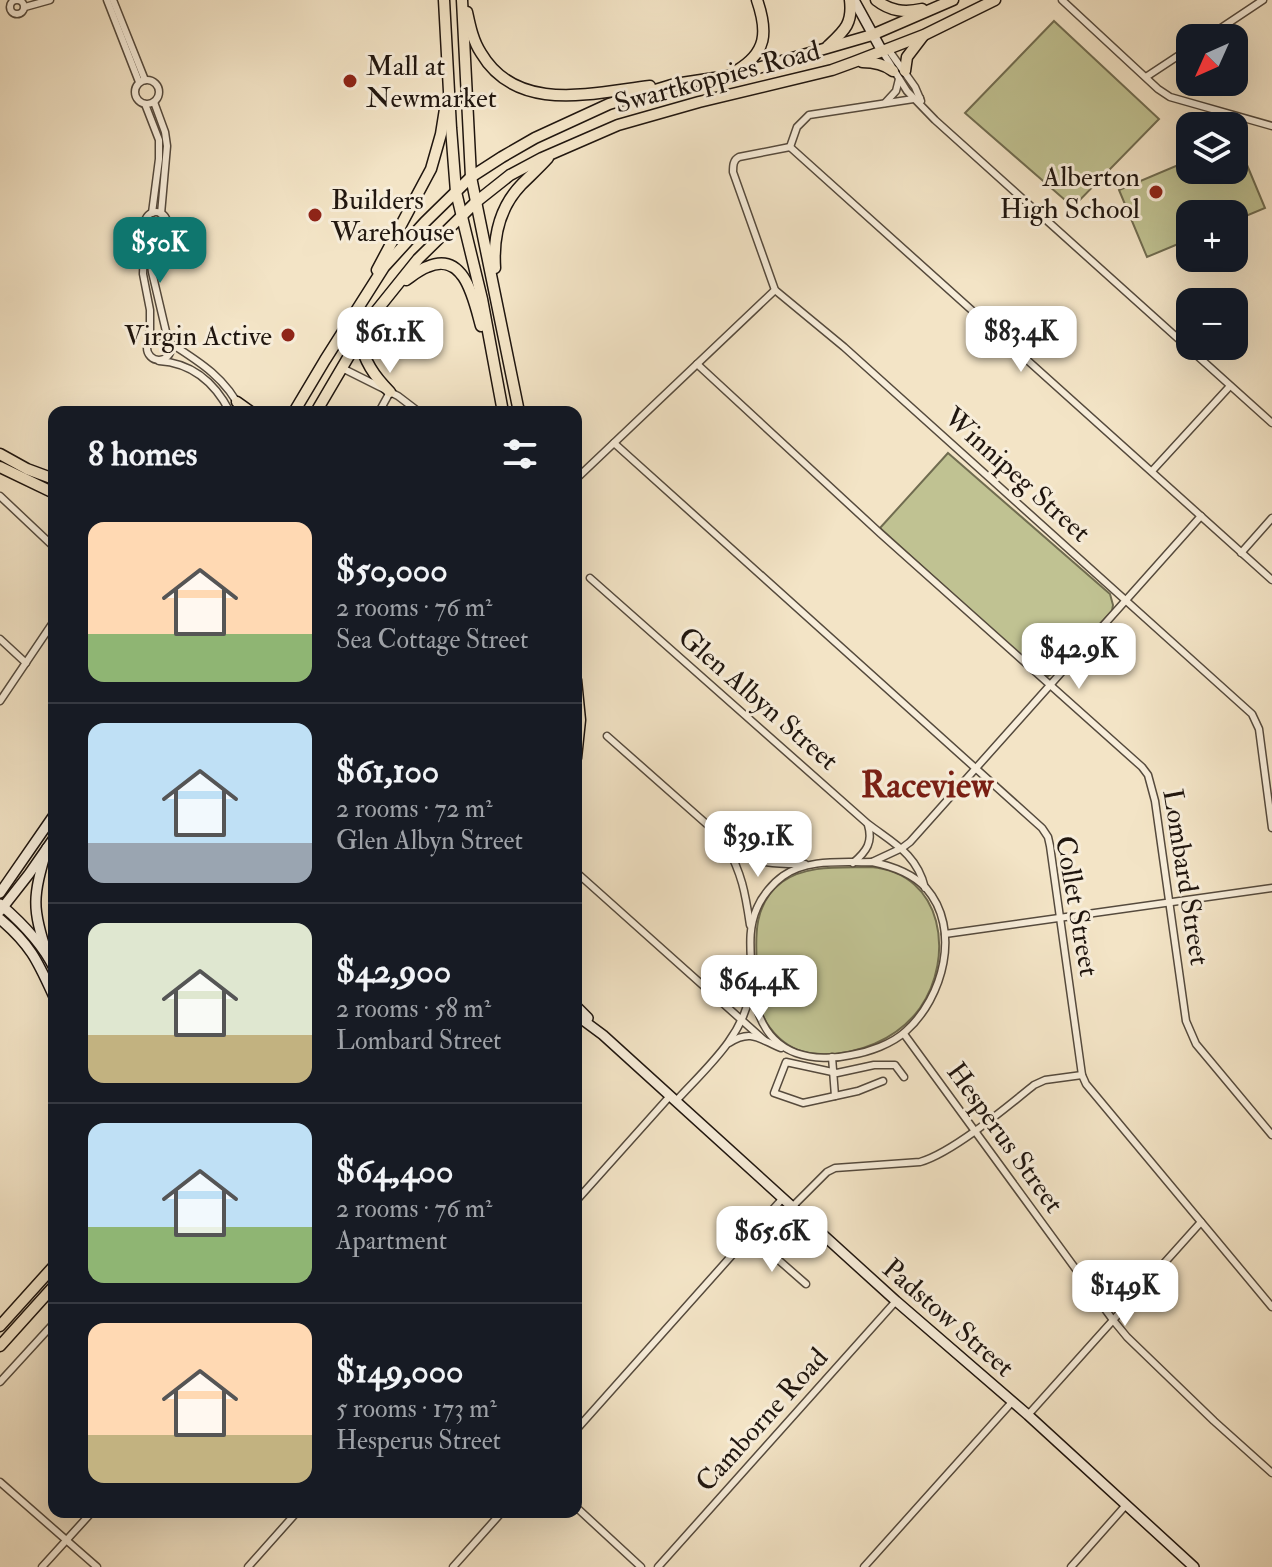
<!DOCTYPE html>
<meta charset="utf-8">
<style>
:root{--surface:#171b24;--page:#242831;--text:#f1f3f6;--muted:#9ea1a6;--line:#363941;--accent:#0f766e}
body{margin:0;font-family:"IM FELL Double Pica",serif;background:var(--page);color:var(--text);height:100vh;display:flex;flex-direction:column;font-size:30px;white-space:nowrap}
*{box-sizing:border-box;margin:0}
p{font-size:26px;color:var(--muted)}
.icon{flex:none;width:44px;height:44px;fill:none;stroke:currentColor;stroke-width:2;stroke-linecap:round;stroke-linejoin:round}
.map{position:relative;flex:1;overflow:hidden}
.side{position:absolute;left:48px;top:406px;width:534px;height:1112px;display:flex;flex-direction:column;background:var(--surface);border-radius:16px;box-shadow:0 8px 32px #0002}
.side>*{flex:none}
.needle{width:52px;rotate:225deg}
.buttons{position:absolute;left:1176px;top:24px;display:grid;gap:16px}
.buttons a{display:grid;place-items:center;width:72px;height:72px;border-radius:16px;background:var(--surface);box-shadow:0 8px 32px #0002;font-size:40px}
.price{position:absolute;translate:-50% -68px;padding:0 18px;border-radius:16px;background:#fff;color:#222;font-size:26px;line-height:52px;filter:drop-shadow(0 2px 4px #0008)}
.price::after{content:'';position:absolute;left:50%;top:48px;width:24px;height:18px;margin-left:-12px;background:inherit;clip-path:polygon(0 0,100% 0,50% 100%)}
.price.current{background:var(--accent);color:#fff}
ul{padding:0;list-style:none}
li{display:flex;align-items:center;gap:24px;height:200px;padding:0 40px}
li+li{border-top:2px solid var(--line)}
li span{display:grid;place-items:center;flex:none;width:224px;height:160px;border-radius:16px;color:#555}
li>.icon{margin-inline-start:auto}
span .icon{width:96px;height:96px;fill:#fffc;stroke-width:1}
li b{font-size:34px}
h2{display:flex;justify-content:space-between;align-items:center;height:96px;padding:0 40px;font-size:34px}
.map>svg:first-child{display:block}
</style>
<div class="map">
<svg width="1272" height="1567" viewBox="0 0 1272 1567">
<rect width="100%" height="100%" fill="#f3e4c6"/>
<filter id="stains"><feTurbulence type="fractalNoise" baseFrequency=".0025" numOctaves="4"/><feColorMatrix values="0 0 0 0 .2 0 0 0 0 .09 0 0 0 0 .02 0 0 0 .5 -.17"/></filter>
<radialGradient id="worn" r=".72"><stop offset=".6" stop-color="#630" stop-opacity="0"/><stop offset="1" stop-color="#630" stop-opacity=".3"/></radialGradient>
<g fill="#c0c292" stroke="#706c50" stroke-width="2">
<polygon points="1054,21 1159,119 1073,207 965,113"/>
<polygon points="1237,141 1265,208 1234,221 1234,214 1190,214 1190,239 1147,257 1119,190 1190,160 1190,170 1234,170 1234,142"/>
<polygon points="948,453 1110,594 1113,605 1112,611 1054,673 1048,676 1042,675 880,528"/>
<path d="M871,867C944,873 955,958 920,1008C897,1040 856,1056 818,1054C788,1053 765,1030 758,1002C755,991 757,977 757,966C755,935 754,903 782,882C807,864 843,868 871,867Z"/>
</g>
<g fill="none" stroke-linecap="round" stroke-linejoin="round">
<g stroke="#554a3d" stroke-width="9">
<g id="street">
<circle cx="17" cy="7" r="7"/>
<polyline points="107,0 139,82"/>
<polyline points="113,0 145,80"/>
<polyline points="1062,0 1158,89 1170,97 1272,126"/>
<polyline points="25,7 50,0"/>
<polyline points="1206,38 1263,0"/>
<polyline points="888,49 915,87 921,101"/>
<polyline points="882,51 907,91 935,120 1272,423"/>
<polyline points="1146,77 1190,48"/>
<circle cx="147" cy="92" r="12"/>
<polyline points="154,102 165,132 167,146 161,214"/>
<polyline points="885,103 896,91 899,79"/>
<polyline points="145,104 159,140 159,159 152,213"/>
<path d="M790,147L739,157C733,160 733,166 733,172L775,290L844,347L1252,714L1259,729L1272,828"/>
<polyline points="790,147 1272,580"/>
<polyline points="790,147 797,127 809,115 920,98"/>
<circle cx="156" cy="223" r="11"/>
<polyline points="148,230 144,249 143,274 150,310 150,339"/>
<polyline points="160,233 151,265 152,272 168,340"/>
<circle cx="159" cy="348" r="12"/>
<path d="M170,343C200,362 227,379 242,412"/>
<path d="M159,361C192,363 215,383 230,412"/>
<polyline points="697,364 881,534 1142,767 1148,775 1155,801 1186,1021 1196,1044 1272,1135"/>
<polyline points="342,368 398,396 419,412"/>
<polyline points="379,412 390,392"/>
<polyline points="614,443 1042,828 1048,837 1050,846 1082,1075 1086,1084 1272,1307"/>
<polyline points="1152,471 1230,386"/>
<polyline points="576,479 775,290"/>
<polyline points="0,496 54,547"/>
<polyline points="1241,553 1272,518"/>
<path d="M590,578L868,824C893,843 917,854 925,888"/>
<polyline points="0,639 26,663"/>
<polyline points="0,701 54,621"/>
<path d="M607,736L736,850C760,865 777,864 805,864"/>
<path d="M726,844C742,875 745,891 750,925"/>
<path d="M872,862C892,866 912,873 926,888C962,929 943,998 906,1031C892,1044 869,1052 851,1055C834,1059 813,1059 796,1053C758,1039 751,998 751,962C750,943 749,926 757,908C762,896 773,883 783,876C808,858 844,863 872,862Z"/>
<polyline points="872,862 902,848 910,842 1201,516"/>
<path d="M853,863C867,851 873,842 868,825"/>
<polyline points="576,872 764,1040"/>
<polyline points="945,934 1272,888"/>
<path d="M718,999C733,996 742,993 751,980"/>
<polyline points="904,1034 1113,1320 1127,1337 1214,1421 1272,1473"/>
<path d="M729,1043C751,1029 759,1039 781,1048"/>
<polyline points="832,1057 835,1096"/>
<polyline points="883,1081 858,1091 803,1103 774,1093 786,1062 837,1073 874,1065 895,1065 904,1077"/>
<path d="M676,1101C705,1069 743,1037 750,993"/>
<polyline points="576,1201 670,1096"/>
<path d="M793,1206L827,1172L835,1168L920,1162C952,1153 1007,1107 1034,1085L1045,1080L1082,1075"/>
<polyline points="750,1235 806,1284"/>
<polyline points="0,1382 54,1323"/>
<polyline points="1028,1415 1201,1222"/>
<polyline points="576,1430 783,1198"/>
<polyline points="0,1482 97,1567"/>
<polyline points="576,1507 641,1567"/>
<polyline points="42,1567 92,1512"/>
<polyline points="248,1567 297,1512"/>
<polyline points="453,1567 502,1512"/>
<polyline points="658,1567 896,1301"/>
<polyline points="864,1567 1012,1402"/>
<polyline points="1071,1567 1126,1505"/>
</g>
</g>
<g stroke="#20160f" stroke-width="12">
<g id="secondary">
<polyline points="854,0 882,51"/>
<path d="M47,848C33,897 31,907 48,956"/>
<polyline points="0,893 54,815"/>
<path d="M0,904C21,922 42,943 54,968"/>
<polyline points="0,911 29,874 54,838"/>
<path d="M0,919C31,945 38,962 54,997"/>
<polyline points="576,1006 588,1018"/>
<polyline points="576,1015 603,1035 896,1301 1028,1415 1194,1567"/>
</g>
</g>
<g stroke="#20160f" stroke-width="13">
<g id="primary">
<polyline points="444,0 451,128 456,192 482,299 503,412"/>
<polyline points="462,0 471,177 519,412"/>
<path d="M876,0C890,11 904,13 922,9"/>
<path d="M467,12C470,26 473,41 481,53C517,114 592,93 650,86"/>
<path d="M828,46C844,31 853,24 850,0"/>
<path d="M862,62C874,62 884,64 893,71"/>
<path d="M736,71C767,53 768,32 757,0"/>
<polyline points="905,71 907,57 923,36"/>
<path d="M495,268C493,237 499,208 521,185C530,176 539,168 548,158"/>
<polyline points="377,270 431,169 441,134 445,109"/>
<path d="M406,280C412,276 419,270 427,267C465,250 474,301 481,326"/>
<path d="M359,338C364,361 374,376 390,392"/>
<polyline points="237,402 251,412"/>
<polyline points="294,412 325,360 384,267 425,222 471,177 502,157 535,138 609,104 675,84 734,75 872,35 953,0"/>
<polyline points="316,412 373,315 418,259 476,202 510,175 542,158 618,125 699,102 832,70 854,62 924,35 995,0"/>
<polyline points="0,454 27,469 54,479"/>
<polyline points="0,467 54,493"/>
<polyline points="576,680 580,720 576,758"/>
<polyline points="0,1326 54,1266"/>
<polyline points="0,1346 54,1286"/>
</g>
</g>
<use href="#street" stroke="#f7edda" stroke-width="6"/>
<use href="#secondary" stroke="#f7edda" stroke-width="9"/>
<use href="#primary" stroke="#f3e4c6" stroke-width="10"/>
</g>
<g fill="#8f2418" stroke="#f7edda" stroke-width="3">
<circle cx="350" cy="81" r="8"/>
<circle cx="1156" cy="192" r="8"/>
<circle cx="315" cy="215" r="8"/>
<circle cx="288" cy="335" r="8"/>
</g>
<g text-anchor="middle" stroke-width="6" stroke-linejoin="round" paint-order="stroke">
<g font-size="28" fill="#20160f" stroke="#f7edda" text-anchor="start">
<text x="366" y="75">Mall at<tspan x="366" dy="32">Newmarket</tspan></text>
<text x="1140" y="186" text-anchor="end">Alberton<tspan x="1140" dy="32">High School</tspan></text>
<text x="331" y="209">Builders<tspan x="331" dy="32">Warehouse</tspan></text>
<text x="272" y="345" text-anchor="end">Virgin Active</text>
</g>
<g font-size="28" fill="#20160f" stroke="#f7edda">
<text transform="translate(717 76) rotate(-15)" y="10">Swartkoppies Road</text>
<text transform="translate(1018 474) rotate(42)" y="10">Winnipeg Street</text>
<text transform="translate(759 698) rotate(41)" y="10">Glen Albyn Street</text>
<text transform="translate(1187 877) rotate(81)" y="10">Lombard Street</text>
<text transform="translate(1078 906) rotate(80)" y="10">Collet Street</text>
<text transform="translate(1006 1137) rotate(54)" y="10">Hesperus Street</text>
<text transform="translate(949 1317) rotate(41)" y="10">Padstow Street</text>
<text transform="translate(761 1419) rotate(-48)" y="10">Camborne Road</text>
</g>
<g font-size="36" font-weight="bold" fill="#7a1f14" stroke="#f7edda">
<text x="927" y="797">Raceview</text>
</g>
</g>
<rect width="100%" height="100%" filter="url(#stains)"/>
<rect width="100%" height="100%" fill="url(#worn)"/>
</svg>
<div class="buttons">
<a><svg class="needle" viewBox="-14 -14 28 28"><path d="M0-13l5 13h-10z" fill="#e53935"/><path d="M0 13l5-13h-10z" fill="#9ea1a6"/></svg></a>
<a><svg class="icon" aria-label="layers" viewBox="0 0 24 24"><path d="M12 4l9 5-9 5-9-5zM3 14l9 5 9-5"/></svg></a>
<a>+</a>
<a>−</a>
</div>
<b class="price current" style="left:160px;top:285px">$50K</b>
<b class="price" style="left:1021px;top:374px">$83.4K</b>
<b class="price" style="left:390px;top:375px">$61.1K</b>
<b class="price" style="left:1079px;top:691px">$42.9K</b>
<b class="price" style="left:758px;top:879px">$39.1K</b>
<b class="price" style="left:759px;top:1023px">$64.4K</b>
<b class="price" style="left:772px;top:1274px">$65.6K</b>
<b class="price" style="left:1125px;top:1328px">$149K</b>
<section class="side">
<h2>8 homes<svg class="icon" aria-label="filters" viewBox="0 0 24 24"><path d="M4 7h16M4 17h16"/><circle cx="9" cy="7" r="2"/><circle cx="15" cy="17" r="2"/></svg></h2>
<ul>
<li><span style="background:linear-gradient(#ffd9b3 70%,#8fb573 0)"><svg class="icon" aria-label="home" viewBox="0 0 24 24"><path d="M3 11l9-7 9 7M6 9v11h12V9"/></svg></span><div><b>$50,000</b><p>2 rooms · 76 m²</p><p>Sea Cottage Street</p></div></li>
<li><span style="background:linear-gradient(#bfe0f5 75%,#9aa5b1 0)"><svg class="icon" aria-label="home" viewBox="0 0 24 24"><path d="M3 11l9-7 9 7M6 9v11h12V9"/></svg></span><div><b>$61,100</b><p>2 rooms · 72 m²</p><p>Glen Albyn Street</p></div></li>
<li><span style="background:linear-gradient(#dfe7d0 70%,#c2b280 0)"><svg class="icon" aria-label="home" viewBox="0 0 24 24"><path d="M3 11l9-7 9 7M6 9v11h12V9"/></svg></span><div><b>$42,900</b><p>2 rooms · 58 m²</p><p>Lombard Street</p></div></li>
<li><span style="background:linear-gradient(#bfe0f5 65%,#8fb573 0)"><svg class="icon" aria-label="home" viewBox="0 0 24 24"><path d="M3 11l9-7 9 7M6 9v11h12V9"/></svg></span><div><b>$64,400</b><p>2 rooms · 76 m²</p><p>Apartment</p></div></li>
<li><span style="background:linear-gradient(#ffd9b3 70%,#c2b280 0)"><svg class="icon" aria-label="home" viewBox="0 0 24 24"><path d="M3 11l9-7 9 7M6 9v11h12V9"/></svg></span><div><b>$149,000</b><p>5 rooms · 173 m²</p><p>Hesperus Street</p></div></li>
</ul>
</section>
</div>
